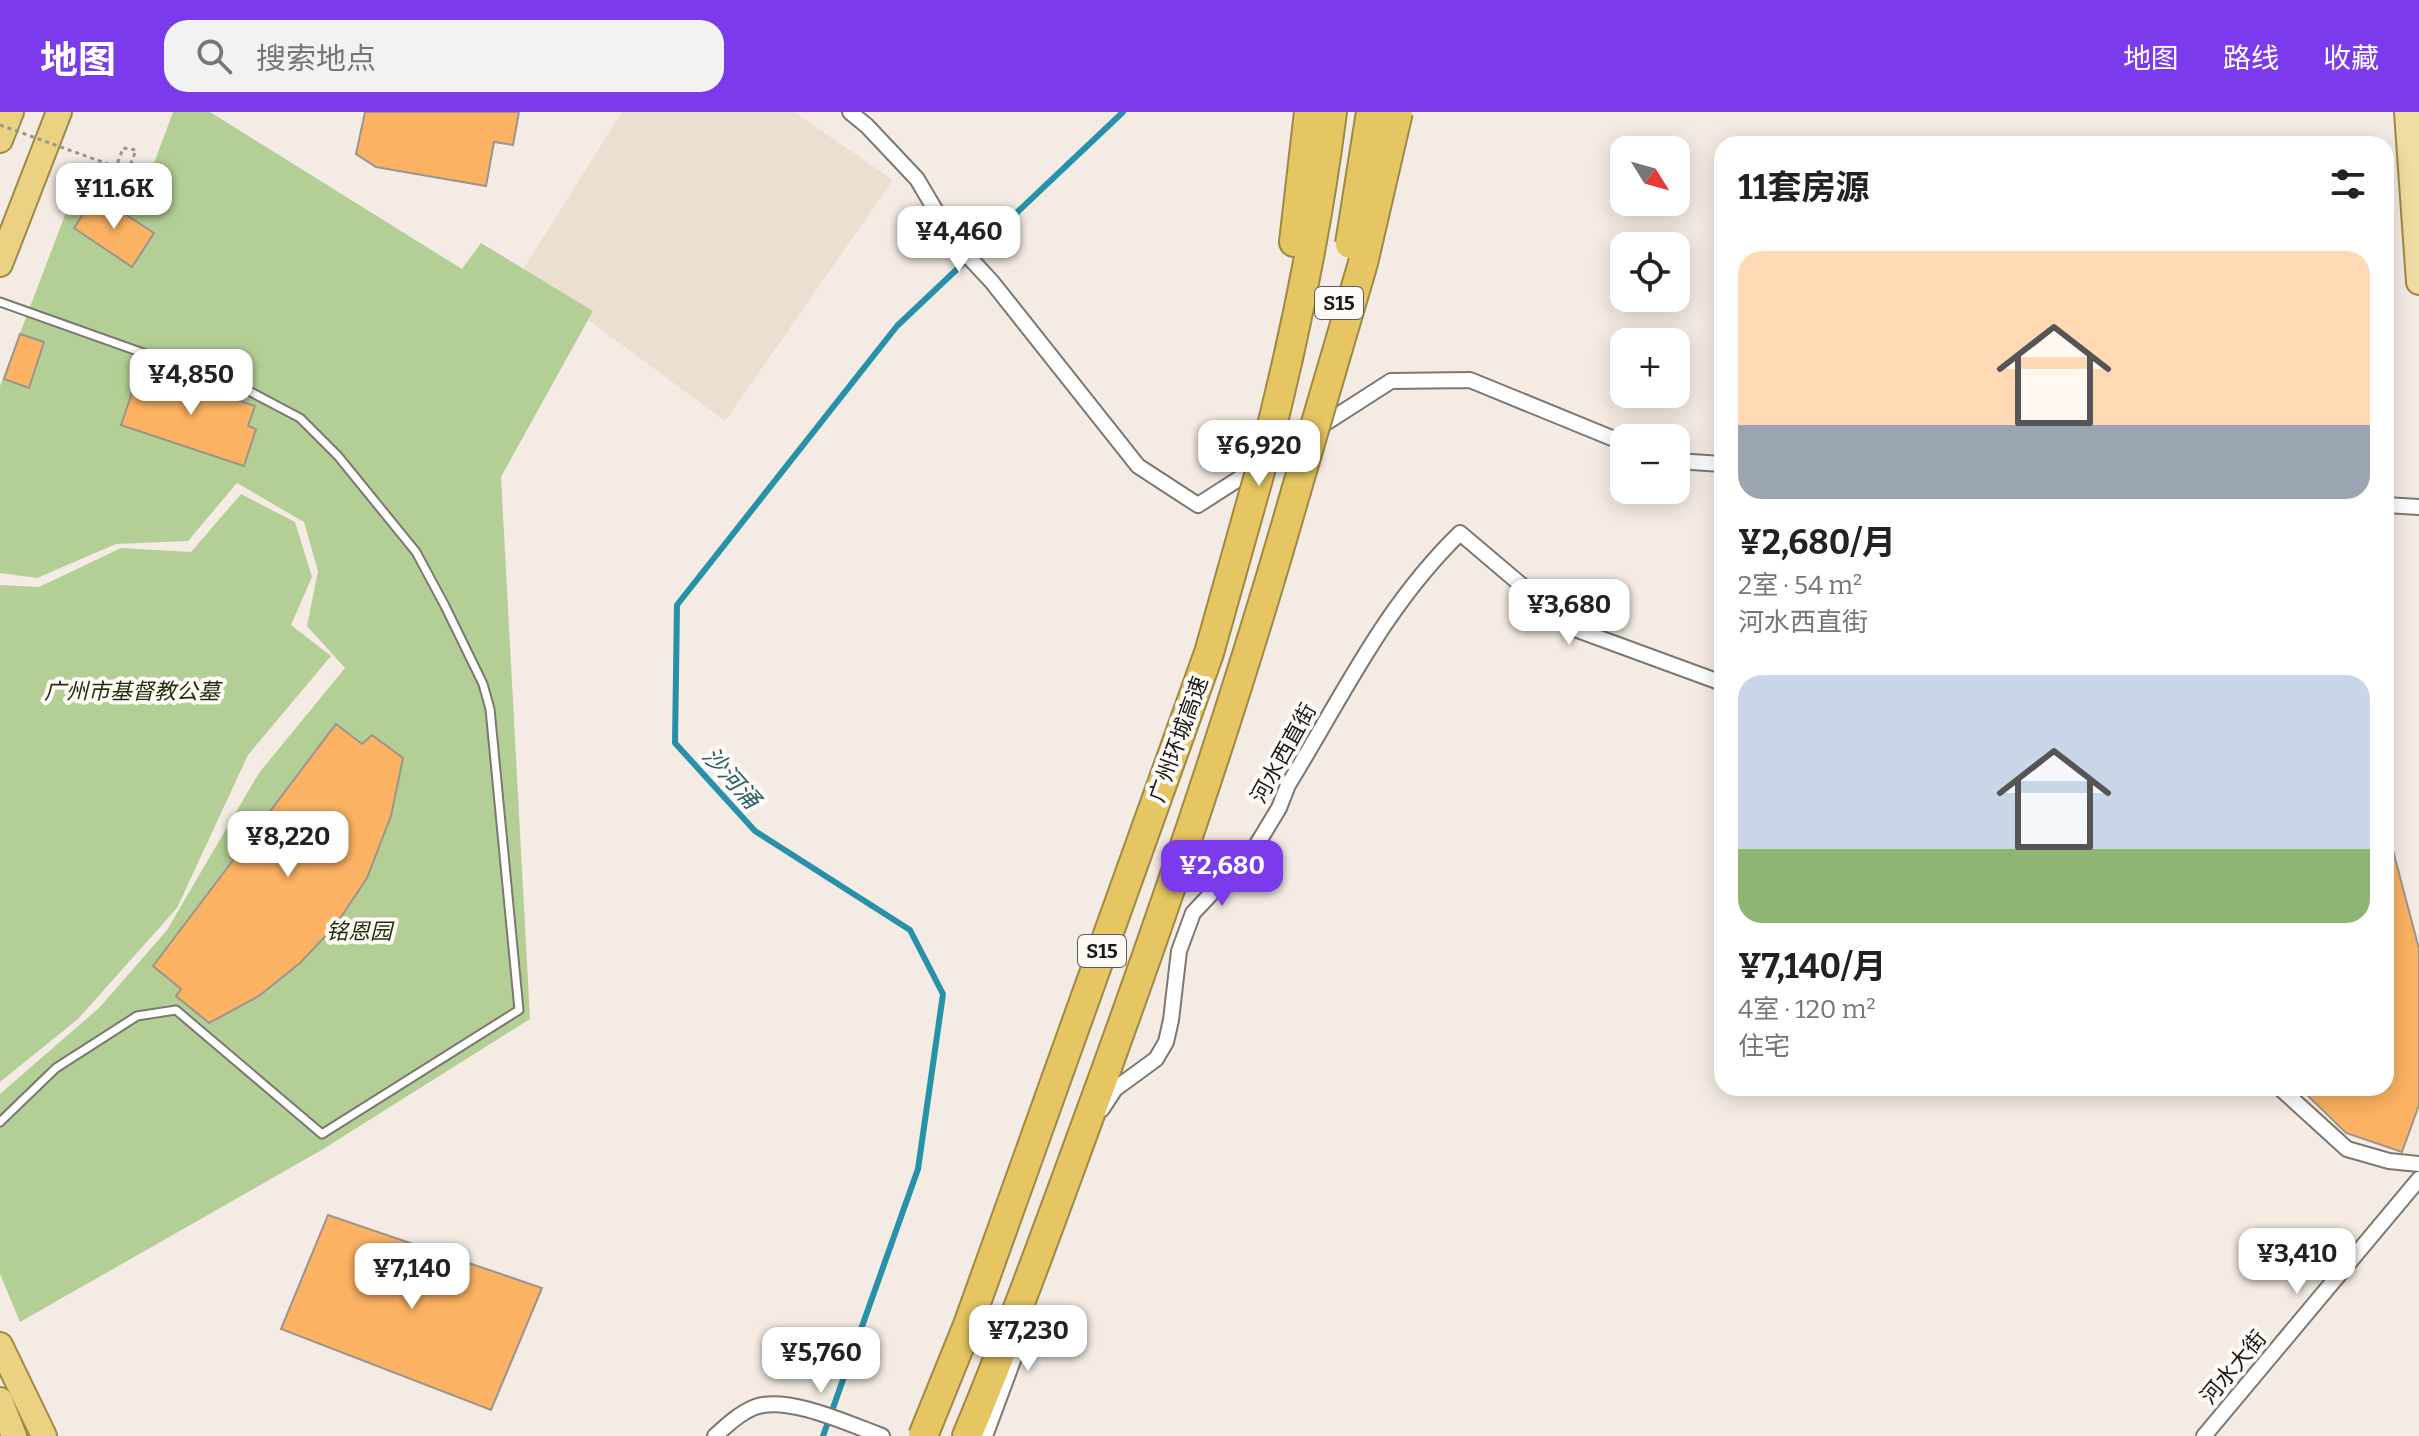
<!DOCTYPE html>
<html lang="zh">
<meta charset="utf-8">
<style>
:root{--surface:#fff;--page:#f2f2f2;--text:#222;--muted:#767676;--accent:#7c3aed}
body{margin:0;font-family:Bitter,"Noto Sans SC",serif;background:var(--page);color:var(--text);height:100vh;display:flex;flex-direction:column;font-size:30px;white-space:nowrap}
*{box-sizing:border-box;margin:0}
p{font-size:26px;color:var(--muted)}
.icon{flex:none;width:44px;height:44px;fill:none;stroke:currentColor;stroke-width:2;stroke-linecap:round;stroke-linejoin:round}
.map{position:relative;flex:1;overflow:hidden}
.details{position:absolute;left:1714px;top:24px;width:680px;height:960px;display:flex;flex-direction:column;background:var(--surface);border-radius:24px;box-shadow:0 4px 20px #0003}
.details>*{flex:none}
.needle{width:52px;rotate:127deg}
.tools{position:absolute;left:1610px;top:24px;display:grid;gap:16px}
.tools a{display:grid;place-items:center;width:80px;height:80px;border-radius:16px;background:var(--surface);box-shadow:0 4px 20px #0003;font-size:40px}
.price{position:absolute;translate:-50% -68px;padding:0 18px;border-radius:16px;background:#fff;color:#222;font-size:26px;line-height:52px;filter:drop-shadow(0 2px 4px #0008)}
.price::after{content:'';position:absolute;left:50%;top:48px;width:24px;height:18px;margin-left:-12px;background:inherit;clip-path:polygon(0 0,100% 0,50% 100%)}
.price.selected{background:var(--accent);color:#fff}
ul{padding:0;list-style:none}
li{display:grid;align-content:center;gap:16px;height:424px;padding:0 24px}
li span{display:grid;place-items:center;height:248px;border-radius:24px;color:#555}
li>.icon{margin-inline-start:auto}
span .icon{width:144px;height:144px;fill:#fffc;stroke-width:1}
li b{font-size:34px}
h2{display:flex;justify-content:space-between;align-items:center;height:96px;padding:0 24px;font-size:34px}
header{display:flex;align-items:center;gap:48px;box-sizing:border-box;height:112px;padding:0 40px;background:var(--accent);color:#fff}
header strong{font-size:38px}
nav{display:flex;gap:44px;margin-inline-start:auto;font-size:28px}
.search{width:560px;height:72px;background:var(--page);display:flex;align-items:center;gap:20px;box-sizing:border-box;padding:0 28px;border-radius:24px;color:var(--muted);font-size:30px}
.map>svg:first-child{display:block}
</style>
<header>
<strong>地图</strong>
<div class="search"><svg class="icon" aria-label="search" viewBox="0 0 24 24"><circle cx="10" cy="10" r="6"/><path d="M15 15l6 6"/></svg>搜索地点</div>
<nav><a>地图</a><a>路线</a><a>收藏</a></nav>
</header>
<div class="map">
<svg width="2419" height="1324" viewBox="0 0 2419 1324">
<rect width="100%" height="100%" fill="#f4ece4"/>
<polygon fill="#ecded1" points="622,0 794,0 893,68 725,309 522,159"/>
<g fill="#b3cf96">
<polygon points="173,0 210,0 462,157 481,131 593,199 501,365 530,907 320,1039 20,1210 0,1162 0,982 100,895 167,818 259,661 345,556 307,514 318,459 304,410 237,371 188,429 116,432 37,466 0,461 0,274 76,74 139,92"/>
<polygon points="241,382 295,410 312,465 291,513 331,544 248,643 177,796 78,907 0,970 0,473 39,475 121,436 191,440"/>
</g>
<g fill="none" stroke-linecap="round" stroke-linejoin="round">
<polyline stroke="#2691a8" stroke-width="6" points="823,1324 918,1057 943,882 910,818 755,719 675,631 677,493 897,214 1123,0"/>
</g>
<g fill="#fbb262" stroke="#9c958e" stroke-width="2">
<polygon points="365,0 519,0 513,33 494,30 486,74 376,55 356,42"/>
<polygon points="96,83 154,121 132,155 74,116"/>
<polygon points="20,222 44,230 29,276 4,267"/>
<polygon points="140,257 255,294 248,314 256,317 244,354 121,313"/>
<polygon points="336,612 362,632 372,623 403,646 391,704 367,766 335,814 300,851 259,884 209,911 176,884 181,877 153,854"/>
<polygon points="2391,731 2419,837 2419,993 2402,1040 2346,1021 2300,976 2386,976 2386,732"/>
<polygon points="328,1103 542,1176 491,1298 281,1217"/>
</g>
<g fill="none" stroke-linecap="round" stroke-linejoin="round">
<g stroke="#7e7770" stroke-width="11">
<polyline id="service" points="0,190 247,278 300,306 338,344 416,440 445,494 483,572 490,597 519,898 322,1022 176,898 137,904 56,956 0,1010"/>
</g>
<g stroke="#7e7770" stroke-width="18">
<g id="minor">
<polyline points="850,0 867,14 917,67 953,128 992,170 1138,354 1198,393 1391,269 1470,268 1624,331"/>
<polyline points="1676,349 1722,352"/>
<polyline points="2386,393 2419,395"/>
<polyline points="2280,976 2347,1037 2389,1049 2419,1052"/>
<path d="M1102,997L1115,977L1156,947L1166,930L1171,908L1179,839L1193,801L1256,734L1279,696L1288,673C1343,584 1383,496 1460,421L1572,516L1722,571"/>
<path d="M715,1324C727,1313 740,1301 755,1295C788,1283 849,1312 882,1324"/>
<polyline points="985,1324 1021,1227"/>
<polyline points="2204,1324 2419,1067"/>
</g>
</g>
<g stroke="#9e8947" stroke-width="28">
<polyline id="primary" points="2407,0 2419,170"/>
</g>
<g stroke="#9e8947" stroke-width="28">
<g id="trunk">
<polyline points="0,28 11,0"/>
<polyline points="0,152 59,0"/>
<polyline points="0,1233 44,1324"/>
<polyline points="0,1288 14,1324"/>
</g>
</g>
<g stroke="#9e8947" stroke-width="32">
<g id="motorway">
<polyline points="1294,130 1309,0"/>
<path d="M1263,349C1293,234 1317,118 1332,0"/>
<path d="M967,1324C1010,1221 1048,1117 1086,1013C1163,804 1235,593 1296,379"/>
</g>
</g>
<polyline stroke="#9a948e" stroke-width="3" stroke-dasharray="4 4" stroke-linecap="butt" points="61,57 122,75"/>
<use href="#service" stroke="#fff" stroke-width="7"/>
<use href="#minor" stroke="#fff" stroke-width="14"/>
<use href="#primary" stroke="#efdda1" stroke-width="24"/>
<use href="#trunk" stroke="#ead282" stroke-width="24"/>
<use href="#motorway" stroke="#e5c662" stroke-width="28"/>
<g stroke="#9e8947" stroke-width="32" stroke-linecap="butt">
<g id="motorway-bridge">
<polyline points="1350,132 1371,0"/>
<polyline points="1296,379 1363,151 1398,0"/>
<polyline points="923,1324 968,1213 1209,541 1263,349"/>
</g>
</g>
<polyline stroke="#9a948e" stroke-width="3" stroke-dasharray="4 4" stroke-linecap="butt" points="0,13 116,55 123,36 136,38 122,75"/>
<use href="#motorway-bridge" stroke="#e5c662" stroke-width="28"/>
</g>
<g text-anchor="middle" stroke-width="8" stroke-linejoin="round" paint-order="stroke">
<g fill="#fffaf5" stroke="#5f5c58" stroke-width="2">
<rect x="1315" y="175" width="48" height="32" rx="6"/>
<rect x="1078" y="823" width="48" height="32" rx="6"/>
</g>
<g font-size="20" font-weight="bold" fill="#1b1815">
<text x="1339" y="198">S15</text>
<text x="1102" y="846">S15</text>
</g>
<g font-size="22" font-style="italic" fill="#1f2f09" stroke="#fffaf5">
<text x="132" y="587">广州市基督教公墓</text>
<text x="359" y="827">铭恩园</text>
</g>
<g font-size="22" fill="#1b1815" stroke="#fffaf5">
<text transform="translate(1178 627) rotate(-70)" y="8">广州环城高速</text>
<text transform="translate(1283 641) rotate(-61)" y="8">河水西直街</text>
<text transform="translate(2233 1255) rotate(-50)" y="8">河水大街</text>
</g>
<g font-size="24" font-style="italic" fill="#27606f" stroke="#fffaf5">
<text transform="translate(731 666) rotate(48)" y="8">沙河涌</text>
</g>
</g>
</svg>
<div class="tools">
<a><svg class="needle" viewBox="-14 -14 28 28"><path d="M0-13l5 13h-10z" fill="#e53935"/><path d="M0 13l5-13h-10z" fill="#767676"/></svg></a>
<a><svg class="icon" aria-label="locate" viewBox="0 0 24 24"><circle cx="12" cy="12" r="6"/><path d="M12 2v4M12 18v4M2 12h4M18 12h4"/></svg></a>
<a>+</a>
<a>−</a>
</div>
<b class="price" style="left:114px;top:119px">¥11.6K</b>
<b class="price" style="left:959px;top:162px">¥4,460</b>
<b class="price" style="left:191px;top:305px">¥4,850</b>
<b class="price" style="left:1259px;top:376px">¥6,920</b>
<b class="price" style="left:1569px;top:535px">¥3,680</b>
<b class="price" style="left:288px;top:767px">¥8,220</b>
<b class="price selected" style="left:1222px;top:796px">¥2,680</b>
<b class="price" style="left:2297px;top:1184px">¥3,410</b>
<b class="price" style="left:412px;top:1199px">¥7,140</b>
<b class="price" style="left:1028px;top:1261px">¥7,230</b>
<b class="price" style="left:821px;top:1283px">¥5,760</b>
<section class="details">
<h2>11套房源<svg class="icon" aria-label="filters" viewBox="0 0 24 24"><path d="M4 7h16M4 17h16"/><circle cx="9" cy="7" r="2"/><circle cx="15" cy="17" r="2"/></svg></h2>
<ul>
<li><span style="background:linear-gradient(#ffd9b3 70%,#9aa5b1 0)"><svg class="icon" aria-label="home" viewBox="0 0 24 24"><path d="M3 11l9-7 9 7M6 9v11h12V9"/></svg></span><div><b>¥2,680/月</b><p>2室 · 54 m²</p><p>河水西直街</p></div></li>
<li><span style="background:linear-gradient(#c9d6e8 70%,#8fb573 0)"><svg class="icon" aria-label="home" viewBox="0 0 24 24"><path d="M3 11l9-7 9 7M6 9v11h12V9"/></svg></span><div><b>¥7,140/月</b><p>4室 · 120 m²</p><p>住宅</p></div></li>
</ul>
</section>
</div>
